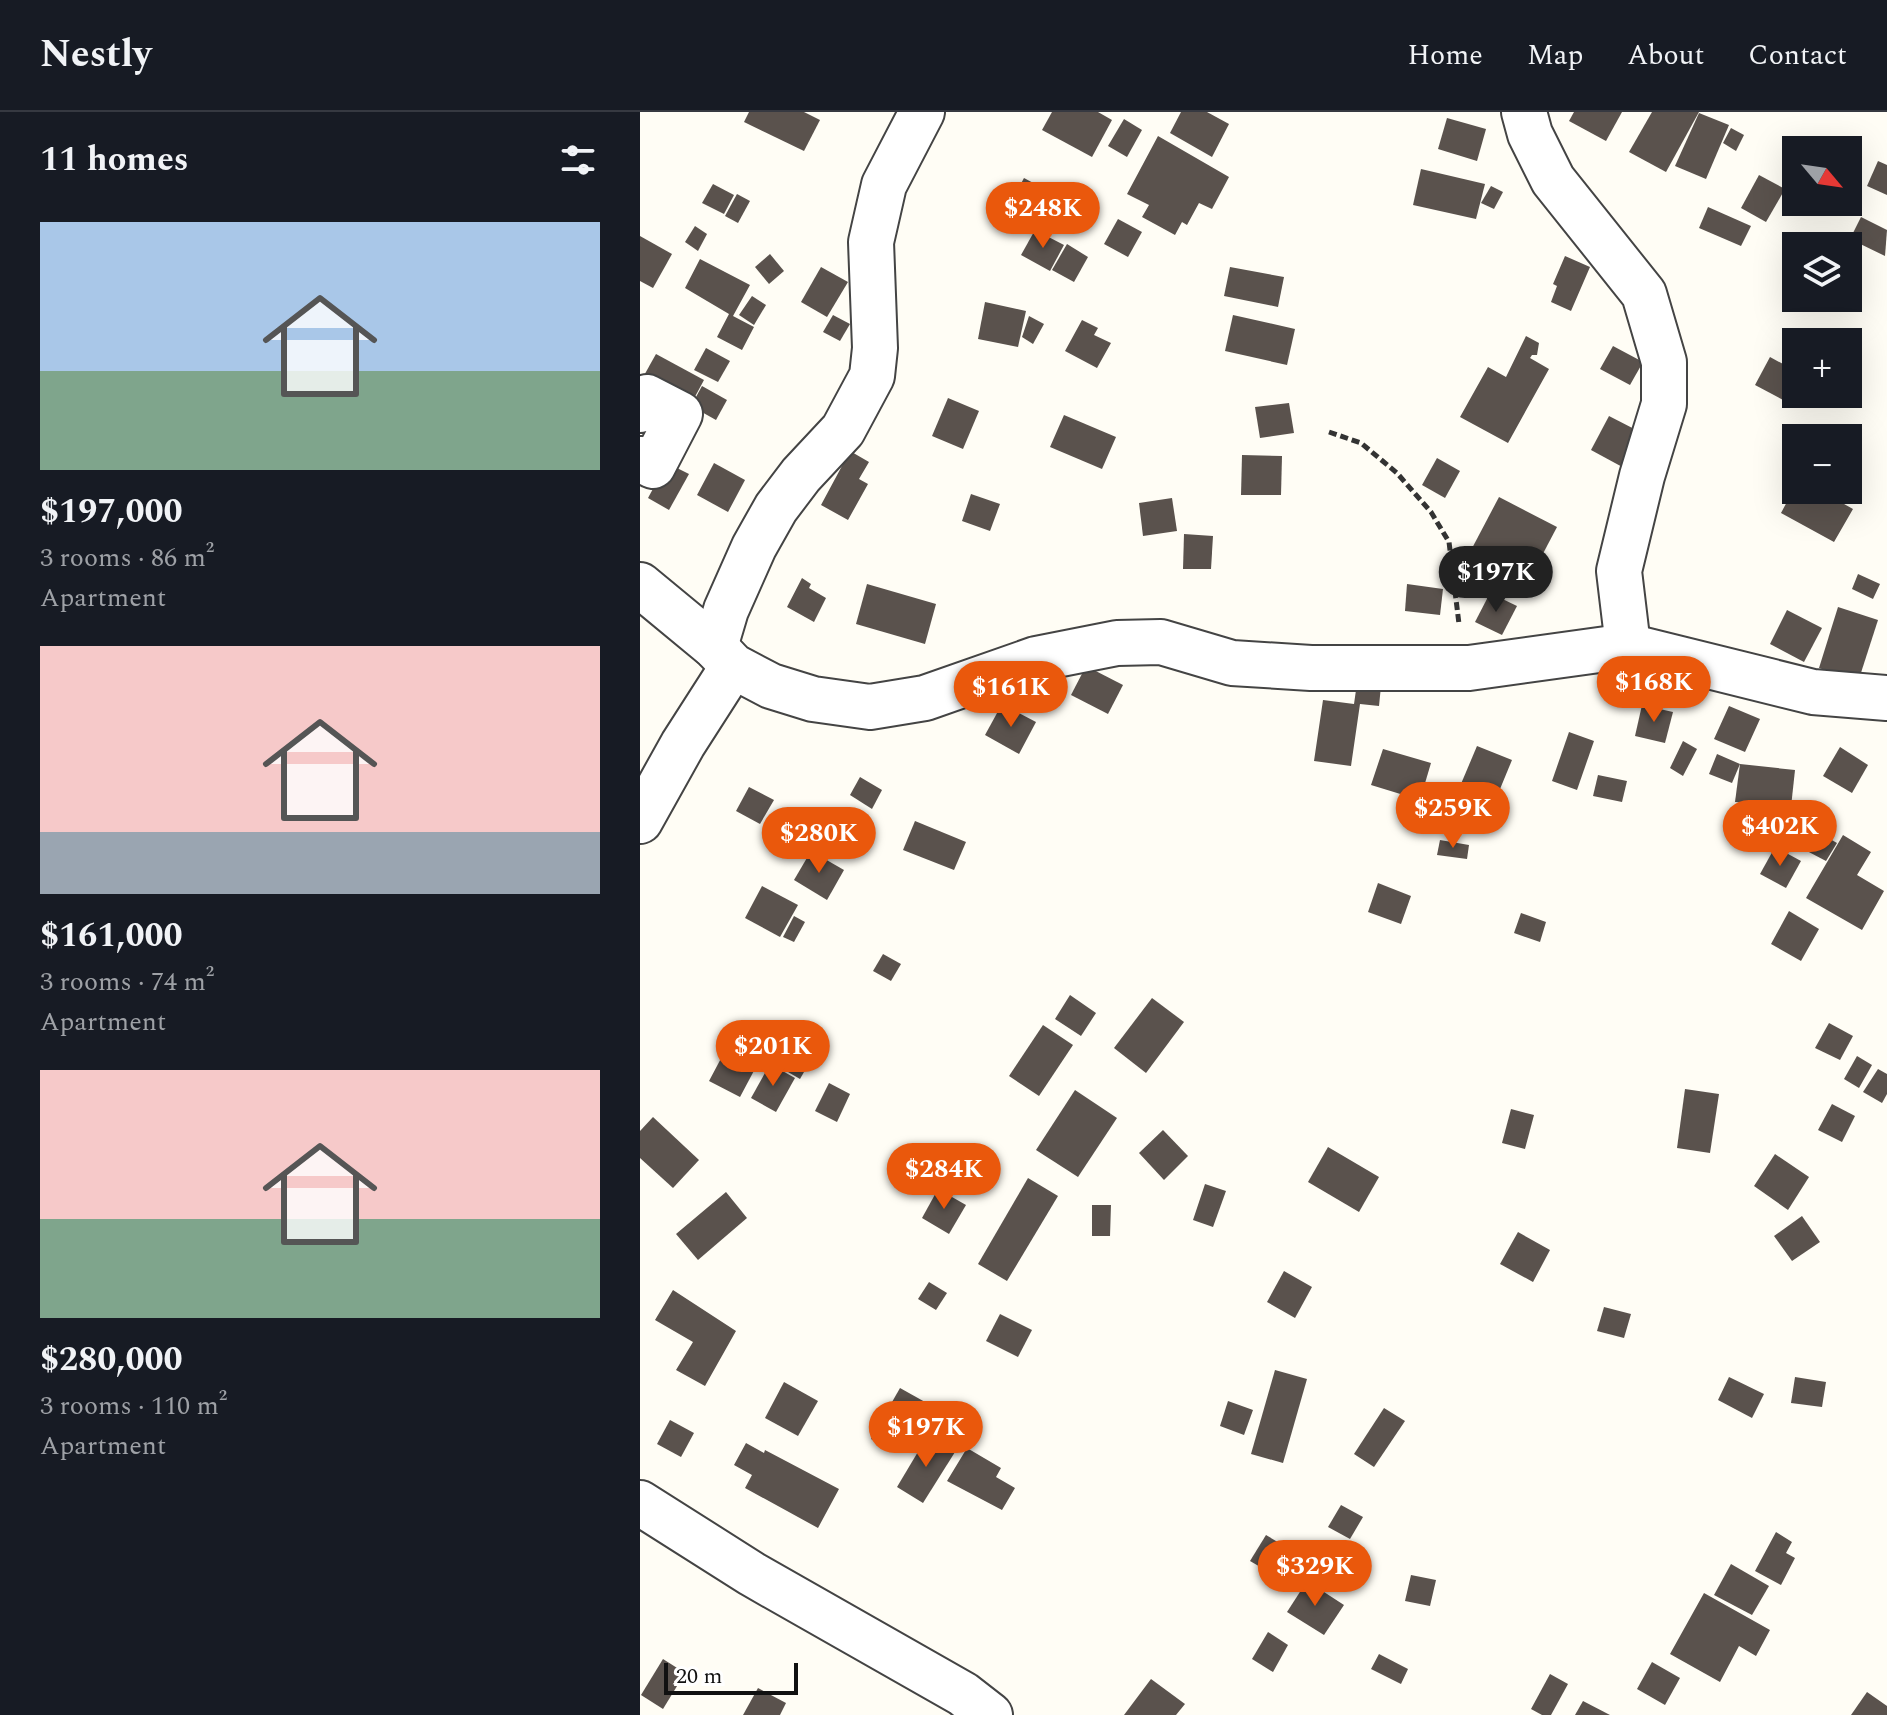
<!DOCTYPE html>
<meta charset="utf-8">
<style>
:root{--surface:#171b24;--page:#20242c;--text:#f1f3f6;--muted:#9ea1a6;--line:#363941;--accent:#ea580c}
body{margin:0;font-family:Spectral,serif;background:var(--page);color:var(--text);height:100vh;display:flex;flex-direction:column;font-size:30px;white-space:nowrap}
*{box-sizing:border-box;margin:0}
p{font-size:26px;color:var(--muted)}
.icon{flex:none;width:44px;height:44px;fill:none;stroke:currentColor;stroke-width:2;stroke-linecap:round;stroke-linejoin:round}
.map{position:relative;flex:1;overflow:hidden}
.drawer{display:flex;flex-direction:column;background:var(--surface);width:640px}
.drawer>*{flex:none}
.needle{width:52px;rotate:119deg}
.tools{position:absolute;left:1142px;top:24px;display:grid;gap:16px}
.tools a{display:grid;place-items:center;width:80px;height:80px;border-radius:0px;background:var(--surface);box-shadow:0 8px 32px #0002;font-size:40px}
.scale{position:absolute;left:24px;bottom:20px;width:134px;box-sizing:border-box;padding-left:8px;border:4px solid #111;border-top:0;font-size:22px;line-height:28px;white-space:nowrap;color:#111;-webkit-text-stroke:6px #fff;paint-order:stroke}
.price{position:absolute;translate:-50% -68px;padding:0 18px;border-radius:28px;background:var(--accent);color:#fff;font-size:26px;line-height:52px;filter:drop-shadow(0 2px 4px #0008)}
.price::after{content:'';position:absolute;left:50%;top:48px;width:24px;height:18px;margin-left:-12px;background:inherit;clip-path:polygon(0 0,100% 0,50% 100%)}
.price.selected{background:#222;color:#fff}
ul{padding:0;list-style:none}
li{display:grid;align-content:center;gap:16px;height:424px;padding:0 40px}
li span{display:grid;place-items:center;height:248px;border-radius:0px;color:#555}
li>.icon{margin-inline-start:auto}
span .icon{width:144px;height:144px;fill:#fffc;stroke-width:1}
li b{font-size:34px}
h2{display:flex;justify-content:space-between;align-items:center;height:96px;padding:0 40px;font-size:34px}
header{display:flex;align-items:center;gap:48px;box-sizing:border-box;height:112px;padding:0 40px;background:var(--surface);border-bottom:2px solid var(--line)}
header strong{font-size:38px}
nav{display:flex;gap:44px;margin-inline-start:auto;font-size:28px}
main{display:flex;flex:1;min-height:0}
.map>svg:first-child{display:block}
</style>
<header>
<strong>Nestly</strong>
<nav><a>Home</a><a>Map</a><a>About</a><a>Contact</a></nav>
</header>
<main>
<section class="drawer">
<h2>11 homes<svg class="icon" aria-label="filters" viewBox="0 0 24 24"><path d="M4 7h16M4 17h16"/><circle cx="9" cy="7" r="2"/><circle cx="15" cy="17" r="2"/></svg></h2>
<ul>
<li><span style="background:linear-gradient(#a9c7e8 60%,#7fa58c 0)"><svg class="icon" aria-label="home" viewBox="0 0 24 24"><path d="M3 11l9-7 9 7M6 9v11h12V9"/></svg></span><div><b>$197,000</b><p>3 rooms · 86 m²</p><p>Apartment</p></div></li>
<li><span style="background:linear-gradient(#f6c9c9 75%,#9aa5b1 0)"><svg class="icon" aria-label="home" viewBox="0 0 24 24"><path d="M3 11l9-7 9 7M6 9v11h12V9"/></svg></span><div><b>$161,000</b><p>3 rooms · 74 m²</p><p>Apartment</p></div></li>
<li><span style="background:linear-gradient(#f6c9c9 60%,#7fa58c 0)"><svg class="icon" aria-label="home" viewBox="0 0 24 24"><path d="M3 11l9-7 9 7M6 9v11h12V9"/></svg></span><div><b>$280,000</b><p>3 rooms · 110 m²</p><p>Apartment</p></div></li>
</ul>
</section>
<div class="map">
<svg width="1247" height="1603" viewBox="0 0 1247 1603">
<rect width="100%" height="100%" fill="#fffdf5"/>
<g fill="#5a524d">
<polygon points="109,0 164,0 180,8 164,39 104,10"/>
<polygon points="412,0 458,0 472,8 452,45 402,18"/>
<polygon points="541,0 567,0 589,12 572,45 530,21"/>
<polygon points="934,0 982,0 966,29 929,9"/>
<polygon points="1012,0 1059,0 1026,60 989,40"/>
<polygon points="1059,1 1089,13 1066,67 1035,54"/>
<polygon points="807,6 846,17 837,49 798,37"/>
<polygon points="484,7 502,18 487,45 468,34"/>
<polygon points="1091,16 1104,23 1096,39 1083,31"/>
<polygon points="518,24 589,65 572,97 559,91 547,113 542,110 535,123 502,105 509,93 487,82"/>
<polygon points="1238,49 1247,53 1247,83 1227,74"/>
<polygon points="781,57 845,72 836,107 773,93"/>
<polygon points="1119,63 1145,77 1126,110 1101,96"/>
<polygon points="384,66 423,87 405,119 367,98"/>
<polygon points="73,72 94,83 84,102 62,91"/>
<polygon points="851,74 863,80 854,97 841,91"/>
<polygon points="97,82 110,89 98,111 85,104"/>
<polygon points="1068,95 1111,114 1101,134 1059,116"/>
<polygon points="1221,105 1247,118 1245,144 1210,127"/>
<polygon points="478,107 502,120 488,145 464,132"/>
<polygon points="55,114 67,122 58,139 45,130"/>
<polygon points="395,118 424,133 410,159 381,143"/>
<polygon points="0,124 32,142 13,176 0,169"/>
<polygon points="427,132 448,145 434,170 412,158"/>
<polygon points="130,142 144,159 129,172 115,155"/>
<polygon points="925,144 950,155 931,199 911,190 917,174 913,172"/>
<polygon points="60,147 110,173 93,204 114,215 102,238 77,225 89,202 45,176"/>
<polygon points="181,155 208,170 187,205 161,190"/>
<polygon points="590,155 644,165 638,195 584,184"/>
<polygon points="112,184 126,193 114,213 99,203"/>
<polygon points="345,190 386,199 378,235 338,227"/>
<polygon points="193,203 210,212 200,229 183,220"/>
<polygon points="593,203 655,217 647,253 585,239"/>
<polygon points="389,204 404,212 393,232 382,225"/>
<polygon points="442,208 458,216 454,223 471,231 457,256 425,239"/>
<polygon points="886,224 899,231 897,243 892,243 890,246 909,257 868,331 820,305 848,255 866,265"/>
<polygon points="973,234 1003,250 990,273 960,257"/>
<polygon points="66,236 90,249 78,270 54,258"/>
<polygon points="16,242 64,268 50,294 2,267"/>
<polygon points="1130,245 1156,259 1156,270 1145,289 1115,273"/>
<polygon points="62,274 87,288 76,308 51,294"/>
<polygon points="308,286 339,299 323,337 292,324"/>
<polygon points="649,291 654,321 620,326 615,295"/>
<polygon points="424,303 476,325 462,357 410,335"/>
<polygon points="969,304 1004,322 986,357 951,338"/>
<polygon points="210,339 229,350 219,367 228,372 208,408 181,393"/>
<polygon points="602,343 642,344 641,383 601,383"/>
<polygon points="797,346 820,359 805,386 782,373"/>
<polygon points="27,351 49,362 29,398 8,386"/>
<polygon points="74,351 105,368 88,400 57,383"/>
<polygon points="1156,373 1156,378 1179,378 1213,397 1194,430 1141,401"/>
<polygon points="331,382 360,392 350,419 322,409"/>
<polygon points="859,385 917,415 887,472 829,442"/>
<polygon points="532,386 537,419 503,424 499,391"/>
<polygon points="544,422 573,424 571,457 543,457"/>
<polygon points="834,446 861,460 851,478 824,464"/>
<polygon points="1218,462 1240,472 1233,487 1212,477"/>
<polygon points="162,466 171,472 169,476 186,486 174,510 147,495"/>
<polygon points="227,472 296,492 285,532 216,512"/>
<polygon points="767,472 803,477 800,503 765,499"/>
<polygon points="850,481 877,494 862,523 835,510"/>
<polygon points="1198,495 1238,508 1218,570 1179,556"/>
<polygon points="1147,498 1182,516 1164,550 1130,532"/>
<polygon points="446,554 483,573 468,602 431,583"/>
<polygon points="717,571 741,574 739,594 720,592 711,654 674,649 683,588 714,592"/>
<polygon points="362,592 396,610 379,642 345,623"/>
<polygon points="1002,593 1033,600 1025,631 995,624"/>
<polygon points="1089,594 1120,607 1105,640 1074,627"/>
<polygon points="929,620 954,629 937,678 912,669"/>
<polygon points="1043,629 1057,637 1043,664 1030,656"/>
<polygon points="837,634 872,648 853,694 818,679"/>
<polygon points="1200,635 1228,653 1212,681 1183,664"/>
<polygon points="743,637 791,651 780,688 731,673"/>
<polygon points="1077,642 1100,652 1092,671 1069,662"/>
<polygon points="1100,652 1155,658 1151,695 1095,690"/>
<polygon points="958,663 987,669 982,690 953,684"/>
<polygon points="220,665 242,678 232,697 210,683"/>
<polygon points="109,675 134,688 120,712 96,699"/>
<polygon points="803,678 825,685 819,704 798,697"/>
<polygon points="275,709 326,730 314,758 263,738"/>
<polygon points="1176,719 1197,731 1186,749 1165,738"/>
<polygon points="1203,723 1231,740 1217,763 1244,779 1222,818 1166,786"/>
<polygon points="800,728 829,733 827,747 797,743"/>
<polygon points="1135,735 1161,749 1146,776 1120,762"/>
<polygon points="171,739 204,758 187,788 154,768"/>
<polygon points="738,771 771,784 761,812 728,800"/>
<polygon points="122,774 158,793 140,825 105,806"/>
<polygon points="1149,799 1179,817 1161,849 1131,832"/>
<polygon points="881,801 906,810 900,830 874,821"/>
<polygon points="154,804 165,810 154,830 143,825"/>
<polygon points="243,842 261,852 251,869 233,859"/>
<polygon points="430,883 456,901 441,924 415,907"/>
<polygon points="512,886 544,910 506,961 474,936"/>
<polygon points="1189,911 1213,924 1200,948 1175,936"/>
<polygon points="403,913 433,933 399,984 369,964"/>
<polygon points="147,933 172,946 160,967 136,953"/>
<polygon points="86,937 117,953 100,985 69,969"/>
<polygon points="1217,944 1232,953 1219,976 1204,967"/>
<polygon points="130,952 155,966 136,1000 111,986"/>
<polygon points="1238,957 1247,962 1247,982 1242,991 1223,980"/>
<polygon points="189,971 210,982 197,1010 175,999"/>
<polygon points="1045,977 1079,982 1070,1041 1037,1036"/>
<polygon points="435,978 477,1006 438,1065 396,1038"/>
<polygon points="1192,992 1215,1004 1202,1030 1178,1018"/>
<polygon points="871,997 894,1003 885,1037 862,1031"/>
<polygon points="13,1005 59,1048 33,1076 0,1046 0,1019"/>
<polygon points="523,1018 548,1044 524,1068 499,1041"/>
<polygon points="688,1035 739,1065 719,1100 668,1070"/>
<polygon points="1135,1042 1169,1065 1148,1098 1114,1074"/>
<polygon points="388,1066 418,1084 367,1169 338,1152"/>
<polygon points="565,1072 586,1079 573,1115 553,1108"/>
<polygon points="298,1077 326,1093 309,1122 282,1106"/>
<polygon points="86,1080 107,1106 58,1148 36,1122"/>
<polygon points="452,1093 471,1093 470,1124 452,1124"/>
<polygon points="1162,1104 1180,1130 1152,1149 1134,1124"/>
<polygon points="878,1120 910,1138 893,1170 860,1152"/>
<polygon points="644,1159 672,1175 655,1206 627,1190"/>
<polygon points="289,1170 307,1181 296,1198 278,1187"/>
<polygon points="33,1178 96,1219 65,1274 36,1258 53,1230 15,1208"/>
<polygon points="964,1195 991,1202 984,1226 957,1219"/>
<polygon points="360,1202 392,1218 378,1245 346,1229"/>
<polygon points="635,1258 667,1267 643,1351 611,1342"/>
<polygon points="1089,1265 1124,1282 1112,1306 1078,1288"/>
<polygon points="1155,1265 1186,1270 1182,1295 1151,1291"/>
<polygon points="144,1270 178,1289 158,1324 125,1306"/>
<polygon points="260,1276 285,1290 256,1341 231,1327"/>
<polygon points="588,1289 613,1298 604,1323 580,1314"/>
<polygon points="744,1296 765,1309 734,1355 714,1342"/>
<polygon points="30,1308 54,1321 41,1345 17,1332"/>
<polygon points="288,1323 315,1340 283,1391 257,1375"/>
<polygon points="106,1331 124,1341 125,1338 199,1377 178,1416 105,1376 112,1363 94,1353"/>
<polygon points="327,1336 361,1356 356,1365 375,1376 362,1398 307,1369"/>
<polygon points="701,1393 723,1405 710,1427 688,1415"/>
<polygon points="1136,1420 1152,1430 1146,1441 1155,1446 1141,1473 1115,1459"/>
<polygon points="626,1423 658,1442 643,1468 610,1449"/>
<polygon points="1091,1452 1129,1474 1112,1503 1074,1483"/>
<polygon points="771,1463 796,1468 790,1494 765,1489"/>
<polygon points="667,1469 704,1493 684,1523 647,1500"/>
<polygon points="1064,1481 1130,1518 1116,1544 1099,1534 1080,1570 1030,1542"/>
<polygon points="628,1520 648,1533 633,1560 612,1547"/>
<polygon points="739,1542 768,1557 761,1572 731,1557"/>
<polygon points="23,1547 45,1561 23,1597 1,1583"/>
<polygon points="1012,1550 1040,1566 1025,1593 997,1577"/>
<polygon points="910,1562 928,1572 911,1603 902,1603 891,1597"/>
<polygon points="511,1567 545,1592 536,1603 484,1603"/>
<polygon points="118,1576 146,1591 140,1603 103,1603"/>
<polygon points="1227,1580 1247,1594 1247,1603 1211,1603"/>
<polygon points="943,1589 970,1603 935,1603"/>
</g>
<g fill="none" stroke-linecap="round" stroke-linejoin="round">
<g stroke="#444" stroke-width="48">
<g id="minor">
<polyline points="884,0 890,22 913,68 1004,182 1024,250 1024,292 1002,364 979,459 988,534"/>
<polyline points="0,298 7,285 40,302 13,354 0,347"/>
<polyline points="0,473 75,535 93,554 131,574 173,587 230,595 285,586 396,547 477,531 521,530 592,551 671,556 829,556 988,534 1173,580 1247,586"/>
<polyline points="75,535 86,498 114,435 136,396 161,363 203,318 232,264 235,236 231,130 244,73 282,0"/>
<polyline points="0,709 43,632 93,554"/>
<polyline points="0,1391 112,1462 323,1582 350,1603"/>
</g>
</g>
<polyline stroke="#333" stroke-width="5" stroke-dasharray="8 4" stroke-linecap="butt" points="689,320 721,331 757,361 791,400 809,430 819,512"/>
<use href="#minor" stroke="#fff" stroke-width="44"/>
</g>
</svg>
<div class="tools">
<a><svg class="needle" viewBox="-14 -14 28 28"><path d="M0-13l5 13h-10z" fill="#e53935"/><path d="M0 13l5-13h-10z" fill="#9ea1a6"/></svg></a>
<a><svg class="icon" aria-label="layers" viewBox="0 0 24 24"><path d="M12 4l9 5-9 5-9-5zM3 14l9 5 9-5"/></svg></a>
<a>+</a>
<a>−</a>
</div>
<div class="scale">20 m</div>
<b class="price" style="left:403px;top:138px">$248K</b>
<b class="price selected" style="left:856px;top:502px">$197K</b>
<b class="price" style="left:1014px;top:612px">$168K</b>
<b class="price" style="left:371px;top:617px">$161K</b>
<b class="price" style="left:813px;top:738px">$259K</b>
<b class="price" style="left:1140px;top:756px">$402K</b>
<b class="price" style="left:179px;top:763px">$280K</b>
<b class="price" style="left:133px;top:976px">$201K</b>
<b class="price" style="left:304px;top:1099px">$284K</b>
<b class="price" style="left:286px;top:1357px">$197K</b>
<b class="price" style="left:675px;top:1496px">$329K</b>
</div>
</main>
